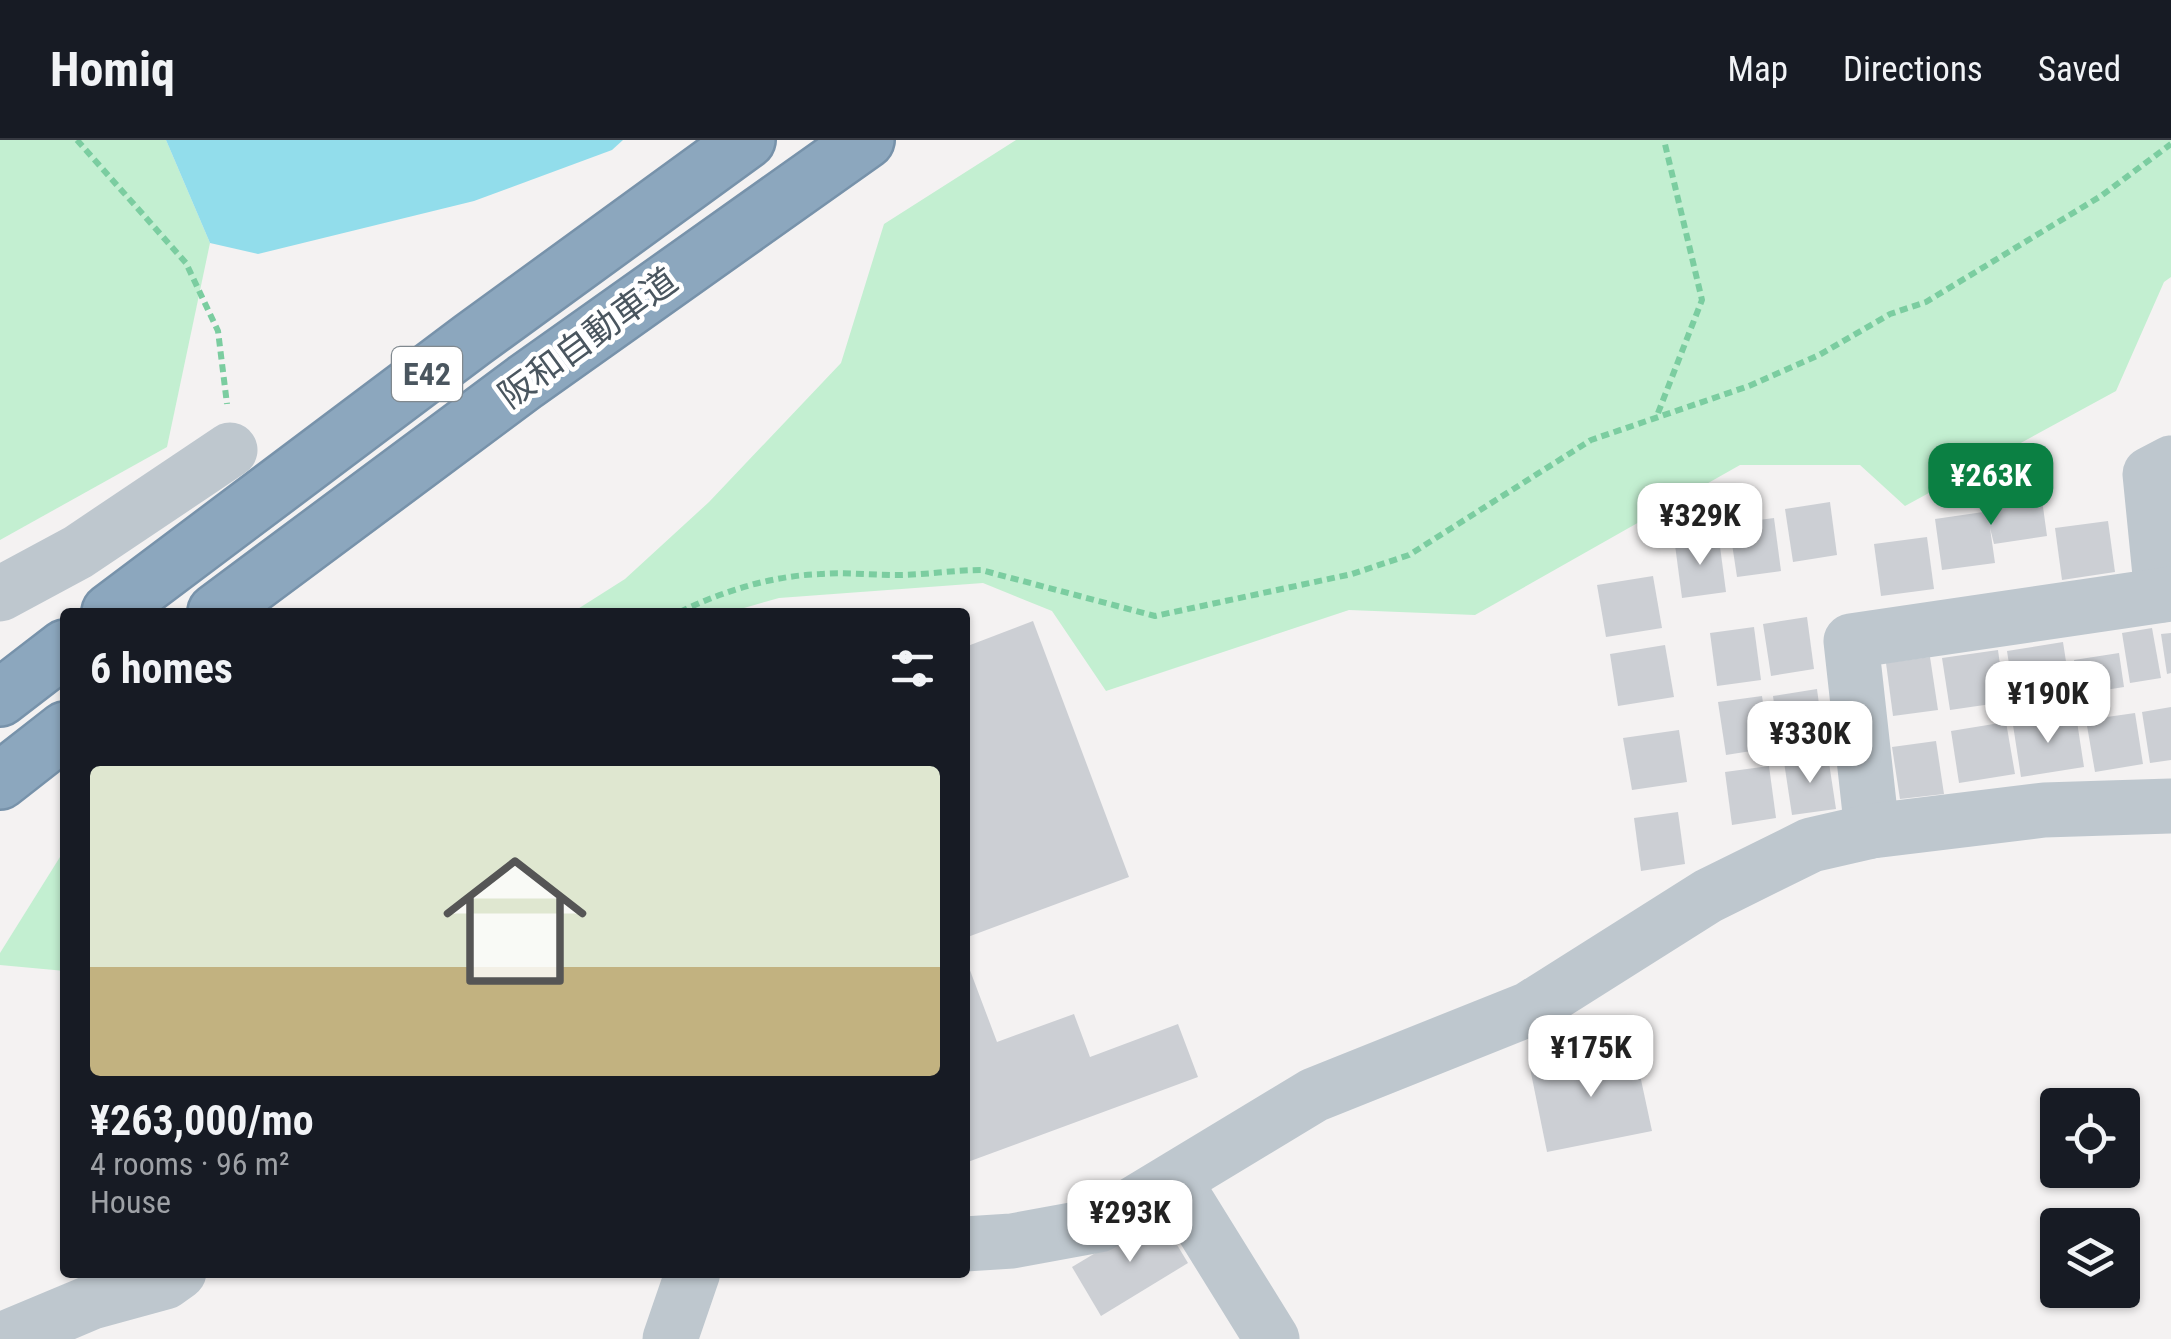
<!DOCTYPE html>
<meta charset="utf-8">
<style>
:root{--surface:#171b24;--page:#20242c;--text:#f1f3f6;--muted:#9ea1a6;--line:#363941;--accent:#0b8043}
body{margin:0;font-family:"Roboto Condensed","Noto Sans JP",sans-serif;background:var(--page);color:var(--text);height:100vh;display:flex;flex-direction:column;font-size:38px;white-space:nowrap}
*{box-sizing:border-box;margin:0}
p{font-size:32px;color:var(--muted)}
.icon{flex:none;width:55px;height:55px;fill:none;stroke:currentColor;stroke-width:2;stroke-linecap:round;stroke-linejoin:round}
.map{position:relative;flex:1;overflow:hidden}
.drawer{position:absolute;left:60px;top:468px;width:910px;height:670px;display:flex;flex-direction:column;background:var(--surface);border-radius:10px;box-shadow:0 2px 8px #0004}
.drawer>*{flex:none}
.controls{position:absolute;left:2040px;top:948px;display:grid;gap:20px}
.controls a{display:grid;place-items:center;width:100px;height:100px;border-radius:10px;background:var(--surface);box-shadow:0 2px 8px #0004;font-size:50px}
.price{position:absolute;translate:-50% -85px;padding:0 22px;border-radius:20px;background:#fff;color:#222;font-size:32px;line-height:65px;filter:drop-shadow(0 2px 5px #0008)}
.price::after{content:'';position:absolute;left:50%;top:60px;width:30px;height:22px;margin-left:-15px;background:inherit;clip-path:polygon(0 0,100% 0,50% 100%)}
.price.selected{background:var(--accent);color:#fff}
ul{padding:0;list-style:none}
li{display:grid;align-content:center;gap:20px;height:530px;padding:0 30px}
li span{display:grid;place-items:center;height:310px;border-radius:10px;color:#555}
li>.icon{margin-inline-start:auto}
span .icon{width:180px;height:180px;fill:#fffc;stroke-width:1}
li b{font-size:42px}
h2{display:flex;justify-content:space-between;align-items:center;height:120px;padding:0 30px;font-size:42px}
header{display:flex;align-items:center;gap:60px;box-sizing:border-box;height:140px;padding:0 50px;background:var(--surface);border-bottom:2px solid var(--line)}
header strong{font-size:48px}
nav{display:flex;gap:55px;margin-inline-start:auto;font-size:35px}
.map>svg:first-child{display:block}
</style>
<header>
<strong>Homiq</strong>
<nav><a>Map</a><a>Directions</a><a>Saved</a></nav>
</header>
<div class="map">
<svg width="2171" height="1199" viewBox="0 0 2171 1199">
<rect width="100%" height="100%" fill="#f4f2f2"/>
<g fill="#c3efd1">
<polygon points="0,0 166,0 210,103 167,307 0,400"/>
<polygon points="1016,0 2171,0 2171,137 2164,142 2116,251 1905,366 1860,325 1740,325 1475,475 1349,470 1106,551 1052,471 983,443 779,458 730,472 573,472 625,439 709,362 841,223 884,84"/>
<polygon points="65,709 65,831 0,825 0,813"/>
</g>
<polygon fill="#92ddeb" points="166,0 623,0 612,10 474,61 258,114 210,103"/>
<g fill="#cccfd4">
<polygon points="2040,345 2047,396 1994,404 1990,388 1995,423 1942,430 1935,379 1990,371 1987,352"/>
<polygon points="1830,362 1837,415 1793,422 1785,369"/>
<polygon points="1774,378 1781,431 1737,437 1729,384"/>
<polygon points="2108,381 2115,432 2062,440 2055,388"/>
<polygon points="1927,397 1934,449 1881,456 1874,404"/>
<polygon points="1719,399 1726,452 1682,458 1675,405"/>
<polygon points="1653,436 1662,488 1606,497 1597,445"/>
<polygon points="1807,477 1814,529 1771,536 1763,484"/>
<polygon points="1033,481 1129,737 965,798 965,507"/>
<polygon points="1754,487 1761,540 1717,546 1710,493"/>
<polygon points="2152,488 2161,538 2130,543 2122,493"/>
<polygon points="2171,493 2171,533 2167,534 2161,494"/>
<polygon points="2063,502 2071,554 2015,563 2007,511"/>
<polygon points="1665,505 1674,557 1618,566 1610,514"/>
<polygon points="1998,510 2005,562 1950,570 1942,518"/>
<polygon points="2119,513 2124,547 2080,554 2074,520"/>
<polygon points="1930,517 1938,570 1893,576 1886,523"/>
<polygon points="1817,549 1824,602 1780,608 1773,556"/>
<polygon points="1762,556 1770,608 1726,615 1718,562"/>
<polygon points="2171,567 2171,620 2150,623 2142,572"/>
<polygon points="2135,573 2143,624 2095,632 2086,580"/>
<polygon points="2076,575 2084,627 2021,637 2013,585"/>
<polygon points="2006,582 2015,634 1959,643 1951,591"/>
<polygon points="1679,590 1687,642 1632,650 1623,598"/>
<polygon points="1936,601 1944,654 1900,659 1892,607"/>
<polygon points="1828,616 1836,669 1792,675 1784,622"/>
<polygon points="1769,626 1776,678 1732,685 1725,632"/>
<polygon points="1678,672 1685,724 1641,731 1634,678"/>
<polygon points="965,817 997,902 1074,874 1090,917 1178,884 1198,937 965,1023"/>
<polygon points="1634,907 1652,991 1547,1012 1530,928"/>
<polygon points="1159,1075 1188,1123 1101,1176 1072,1127"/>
</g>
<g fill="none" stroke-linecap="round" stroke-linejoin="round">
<g stroke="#7792aa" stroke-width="60">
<g id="highway">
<polyline points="110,472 472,200 747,0"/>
<polyline points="216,472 525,242 866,0"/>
<polyline points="0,558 65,508"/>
<polyline points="0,641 65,590"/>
</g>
</g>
<g stroke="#7bcda0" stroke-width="6" stroke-dasharray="8 5" stroke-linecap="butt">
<polyline points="77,0 186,123 218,191 227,264"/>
<polyline points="1658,273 1702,160 1664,0"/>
<path d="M680,472C723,451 771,436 820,434C845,432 871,435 897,435C925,435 953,430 981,430L1155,476L1352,434L1409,415L1591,300L1749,246L1819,215L1890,174L1926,162L2101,56L2171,4"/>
</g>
<g stroke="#bec7ce" stroke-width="55">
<polyline points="0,454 78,412 230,310"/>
<polyline points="2162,455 2150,334 2171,323"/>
<polyline points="1872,691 1851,501 2171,454"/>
<polyline points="1174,1041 1272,1199"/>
<polyline points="965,1104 1012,1101 1099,1085 1314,955 1529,869 1708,756 1811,705 1872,691 2044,670 2171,666"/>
<polyline points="4,1199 92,1162 165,1142 179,1132"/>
<polyline points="670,1199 693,1132"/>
</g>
<use href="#highway" stroke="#8ca7be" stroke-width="55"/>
</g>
<g text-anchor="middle" stroke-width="9" stroke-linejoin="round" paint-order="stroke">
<rect fill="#fff" stroke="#80898f" stroke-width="2.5" x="392" y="207" width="70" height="54" rx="8"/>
<g font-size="32" font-weight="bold" fill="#4a565f">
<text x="427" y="245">E42</text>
</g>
<g font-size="35" fill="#4a565f" stroke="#fff">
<text transform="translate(588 198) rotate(-36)" y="12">阪和自動車道</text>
</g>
</g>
</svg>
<div class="controls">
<a><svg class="icon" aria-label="locate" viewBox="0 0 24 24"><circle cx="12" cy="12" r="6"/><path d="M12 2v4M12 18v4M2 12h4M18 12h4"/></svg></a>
<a><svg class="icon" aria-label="layers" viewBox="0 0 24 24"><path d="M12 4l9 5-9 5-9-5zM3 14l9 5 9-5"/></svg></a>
</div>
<b class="price selected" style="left:1991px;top:388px">¥263K</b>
<b class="price" style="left:1700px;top:428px">¥329K</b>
<b class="price" style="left:2048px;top:606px">¥190K</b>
<b class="price" style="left:1810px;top:646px">¥330K</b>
<b class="price" style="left:1591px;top:960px">¥175K</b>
<b class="price" style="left:1130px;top:1125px">¥293K</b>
<section class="drawer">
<h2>6 homes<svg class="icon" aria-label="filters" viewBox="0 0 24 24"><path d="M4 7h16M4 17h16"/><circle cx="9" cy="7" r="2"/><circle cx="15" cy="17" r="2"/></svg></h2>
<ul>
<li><span style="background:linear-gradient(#dfe7d0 65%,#c2b280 0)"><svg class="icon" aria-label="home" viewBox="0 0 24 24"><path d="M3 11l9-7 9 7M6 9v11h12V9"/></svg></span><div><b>¥263,000/mo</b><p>4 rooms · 96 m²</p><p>House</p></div></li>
</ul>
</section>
</div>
